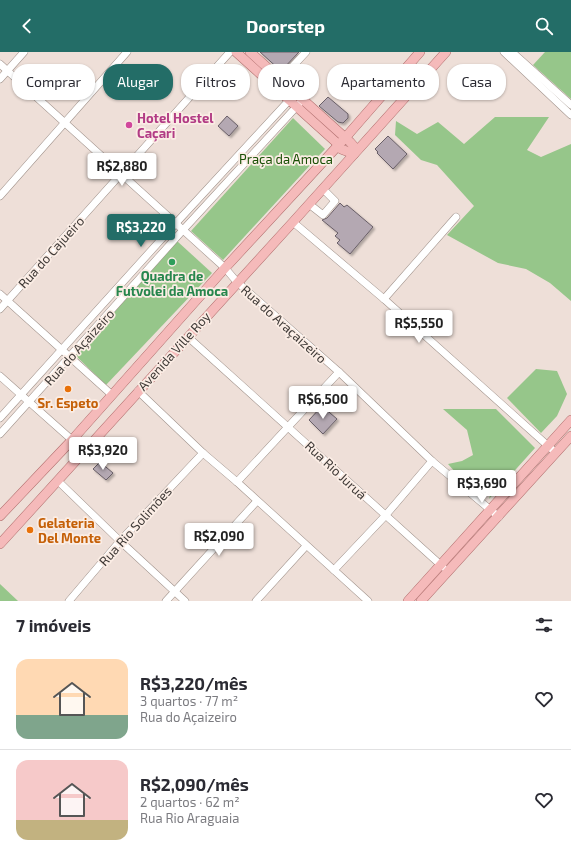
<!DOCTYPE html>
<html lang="pt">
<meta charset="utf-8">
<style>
:root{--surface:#fff;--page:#f2f2f3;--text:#2b2b33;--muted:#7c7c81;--line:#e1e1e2;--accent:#236d67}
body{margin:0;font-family:"Exo 2",sans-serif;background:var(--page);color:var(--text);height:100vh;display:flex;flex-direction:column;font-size:15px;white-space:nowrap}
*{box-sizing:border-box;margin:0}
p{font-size:13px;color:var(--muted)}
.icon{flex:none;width:22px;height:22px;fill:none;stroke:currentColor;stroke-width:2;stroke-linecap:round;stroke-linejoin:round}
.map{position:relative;height:549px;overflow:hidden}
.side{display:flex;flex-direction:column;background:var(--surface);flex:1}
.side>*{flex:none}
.hud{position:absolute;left:12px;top:12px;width:547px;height:36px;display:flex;gap:8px}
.price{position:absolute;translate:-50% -34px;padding:0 9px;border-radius:4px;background:#fff;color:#222;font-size:13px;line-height:26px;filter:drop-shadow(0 1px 2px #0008)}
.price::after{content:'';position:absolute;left:50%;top:24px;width:12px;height:9px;margin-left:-6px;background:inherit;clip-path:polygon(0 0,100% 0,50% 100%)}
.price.current{background:var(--accent);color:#fff}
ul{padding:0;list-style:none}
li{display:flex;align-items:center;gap:12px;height:100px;padding:0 16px}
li+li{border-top:1px solid var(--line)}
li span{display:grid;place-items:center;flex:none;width:112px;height:80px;border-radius:12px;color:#555}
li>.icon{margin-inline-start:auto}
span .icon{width:48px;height:48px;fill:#fffc;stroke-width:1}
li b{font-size:17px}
h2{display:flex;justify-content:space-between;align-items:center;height:48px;padding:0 16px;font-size:17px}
.tag{padding:0 14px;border-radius:16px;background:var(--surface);box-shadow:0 1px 3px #0004;font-size:14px;line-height:36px}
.tag.current{background:var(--accent);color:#fff}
header{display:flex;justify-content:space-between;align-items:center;height:52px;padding:0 16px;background:var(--accent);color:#fff;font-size:18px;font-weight:700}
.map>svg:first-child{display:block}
</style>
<header><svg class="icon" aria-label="back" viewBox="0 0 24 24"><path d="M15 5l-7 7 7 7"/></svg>Doorstep<svg class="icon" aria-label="search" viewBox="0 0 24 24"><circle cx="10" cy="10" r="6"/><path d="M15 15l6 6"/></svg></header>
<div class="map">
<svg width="571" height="549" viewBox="0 0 571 549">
<defs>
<filter id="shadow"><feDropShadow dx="2" dy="2" stdDeviation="1" flood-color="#0004"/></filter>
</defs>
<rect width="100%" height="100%" fill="#eedfd8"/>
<g fill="#96c68a">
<polygon points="545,0 571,0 571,47 533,13"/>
<polygon points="495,65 549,65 527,98 541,105 571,92 571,249 550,231 526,217 498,211 447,183 474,154 437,113 421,108 395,83 396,69 417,82 438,70 464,92"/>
<polygon points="293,66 325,97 223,208 191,179"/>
<polygon points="177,189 212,221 106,333 75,303"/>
<polygon points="536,317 557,319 567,342 557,364 541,381 507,346"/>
<polygon points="443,357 496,357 535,396 489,447 494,428 463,429 448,412 462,409 473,403 467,378"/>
<polygon points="0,532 18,549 0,549"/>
</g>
<g fill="#b4a8b2" stroke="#695f67" filter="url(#shadow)">
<polygon points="260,0 299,0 281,19"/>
<polygon points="328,45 348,62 348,66 343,71 338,70 319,54"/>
<polygon points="227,64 238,74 229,84 218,74"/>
<polygon points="388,84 407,102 393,117 377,101 378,100 375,97"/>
<polygon points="340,151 344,155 347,153 373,175 350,202 337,191 340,188 335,184 338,181 322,168 327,166"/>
<polygon points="322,354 337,367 323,382 309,368"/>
<polygon points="100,410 113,421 106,428 93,417"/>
</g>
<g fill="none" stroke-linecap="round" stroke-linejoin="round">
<g stroke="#a1938c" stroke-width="8">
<g id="minor">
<polyline points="504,0 571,63"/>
<polyline points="512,0 571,53"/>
<polyline points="0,12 225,216 237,230 339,320 432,409 499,465"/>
<polyline points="0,27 24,0"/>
<polyline points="281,27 306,0"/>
<polyline points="0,144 127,0"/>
<polyline points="309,152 323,163 335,149 323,137"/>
<polyline points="293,170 384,247 556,401"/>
<polyline points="0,242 112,343"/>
<polyline points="384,247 456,165"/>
<polyline points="0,257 230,0"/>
<polyline points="188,285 443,515"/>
<polyline points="0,324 72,388"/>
<polyline points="138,339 203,401 237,430 368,549"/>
<polyline points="0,366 176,171 293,44"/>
<polyline points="0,382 183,178 299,52"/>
<polyline points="58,429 120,489 185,549"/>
<polyline points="237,430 339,320"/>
<polyline points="334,518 385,464 432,409"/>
<polyline points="69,549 120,489 203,401"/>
<polyline points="166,549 257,449"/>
<polyline points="256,549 306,494"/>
</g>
</g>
<g stroke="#b16f6e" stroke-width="10">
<g id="major">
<polyline points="236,0 338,92 341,97 354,102"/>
<polyline points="250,0 350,90 357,98"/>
<polyline points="0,464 72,388 225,216 345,86 420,0"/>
<polyline points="0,492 293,170 446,0"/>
<polyline points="408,549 571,368"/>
<polyline points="421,549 571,384"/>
</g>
</g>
<use href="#minor" stroke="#fff" stroke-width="7"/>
<use href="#major" stroke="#f5baba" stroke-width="9"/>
</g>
<circle fill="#d1479c" stroke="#fbede5" stroke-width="1.5" cx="129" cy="73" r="4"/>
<circle fill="#2e9e5b" stroke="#fbede5" stroke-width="1.5" cx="172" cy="210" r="4"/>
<g fill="#e8710a" stroke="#fbede5" stroke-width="1.5">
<circle cx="68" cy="337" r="4"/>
<circle cx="30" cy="478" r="4"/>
</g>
<g text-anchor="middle" stroke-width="3.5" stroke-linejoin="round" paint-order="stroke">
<g font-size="13" font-weight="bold" fill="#b23c85" stroke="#fbede5" text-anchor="start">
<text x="137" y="71">Hotel Hostel<tspan x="137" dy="15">Caçari</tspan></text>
</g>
<g font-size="13" fill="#1a5006" stroke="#fbede5">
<text x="286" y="112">Praça da Amoca</text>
</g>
<g font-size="13" fill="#3f3a37" stroke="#fbede5">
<text transform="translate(51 200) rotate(-48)" y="5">Rua do Cajueiro</text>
<text transform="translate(284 272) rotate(42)" y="5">Rua do Araçaizeiro</text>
<text transform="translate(79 295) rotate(-48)" y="5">Rua do Açaizeiro</text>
<text transform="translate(174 299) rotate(-48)" y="5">Avenida Ville Roy</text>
<text transform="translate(336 418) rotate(43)" y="5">Rua Rio Juruá</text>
<text transform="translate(135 474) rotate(-48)" y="5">Rua Rio Solimões</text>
</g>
<g font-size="13" font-weight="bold" fill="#27864d" stroke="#fbede5">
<text x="172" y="229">Quadra de<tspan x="172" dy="15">Futvolei da Amoca</tspan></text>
</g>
<g font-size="13" font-weight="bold" fill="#c56008" stroke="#fbede5">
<text x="68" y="356">Sr. Espeto</text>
<text x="38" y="476" text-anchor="start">Gelateria<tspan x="38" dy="15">Del Monte</tspan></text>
</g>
</g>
</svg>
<b class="price" style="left:122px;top:135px">R$2,880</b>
<b class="price current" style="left:141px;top:196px">R$3,220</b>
<b class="price" style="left:419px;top:292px">R$5,550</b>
<b class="price" style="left:323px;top:368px">R$6,500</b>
<b class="price" style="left:103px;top:419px">R$3,920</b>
<b class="price" style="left:482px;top:452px">R$3,690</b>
<b class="price" style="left:219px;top:505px">R$2,090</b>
<div class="hud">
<a class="tag">Comprar</a>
<a class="tag current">Alugar</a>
<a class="tag">Filtros</a>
<a class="tag">Novo</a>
<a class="tag">Apartamento</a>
<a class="tag">Casa</a>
</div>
</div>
<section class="side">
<h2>7 imóveis<svg class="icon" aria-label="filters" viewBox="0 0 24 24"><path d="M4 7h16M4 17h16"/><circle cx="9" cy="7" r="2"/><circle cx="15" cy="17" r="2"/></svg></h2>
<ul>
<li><span style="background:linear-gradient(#ffd9b3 70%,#7fa58c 0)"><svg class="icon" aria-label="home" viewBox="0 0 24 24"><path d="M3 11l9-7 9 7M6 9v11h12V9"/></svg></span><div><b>R$3,220/mês</b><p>3 quartos · 77 m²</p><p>Rua do Açaizeiro</p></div><svg class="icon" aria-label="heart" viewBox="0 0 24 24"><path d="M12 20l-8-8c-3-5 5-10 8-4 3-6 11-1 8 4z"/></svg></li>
<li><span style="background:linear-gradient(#f6c9c9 75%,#c2b280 0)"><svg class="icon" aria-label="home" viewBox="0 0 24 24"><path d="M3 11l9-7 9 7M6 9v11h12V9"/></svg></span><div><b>R$2,090/mês</b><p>2 quartos · 62 m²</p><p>Rua Rio Araguaia</p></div><svg class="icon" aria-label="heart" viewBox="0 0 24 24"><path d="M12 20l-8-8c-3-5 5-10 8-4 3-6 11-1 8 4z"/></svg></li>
</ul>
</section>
